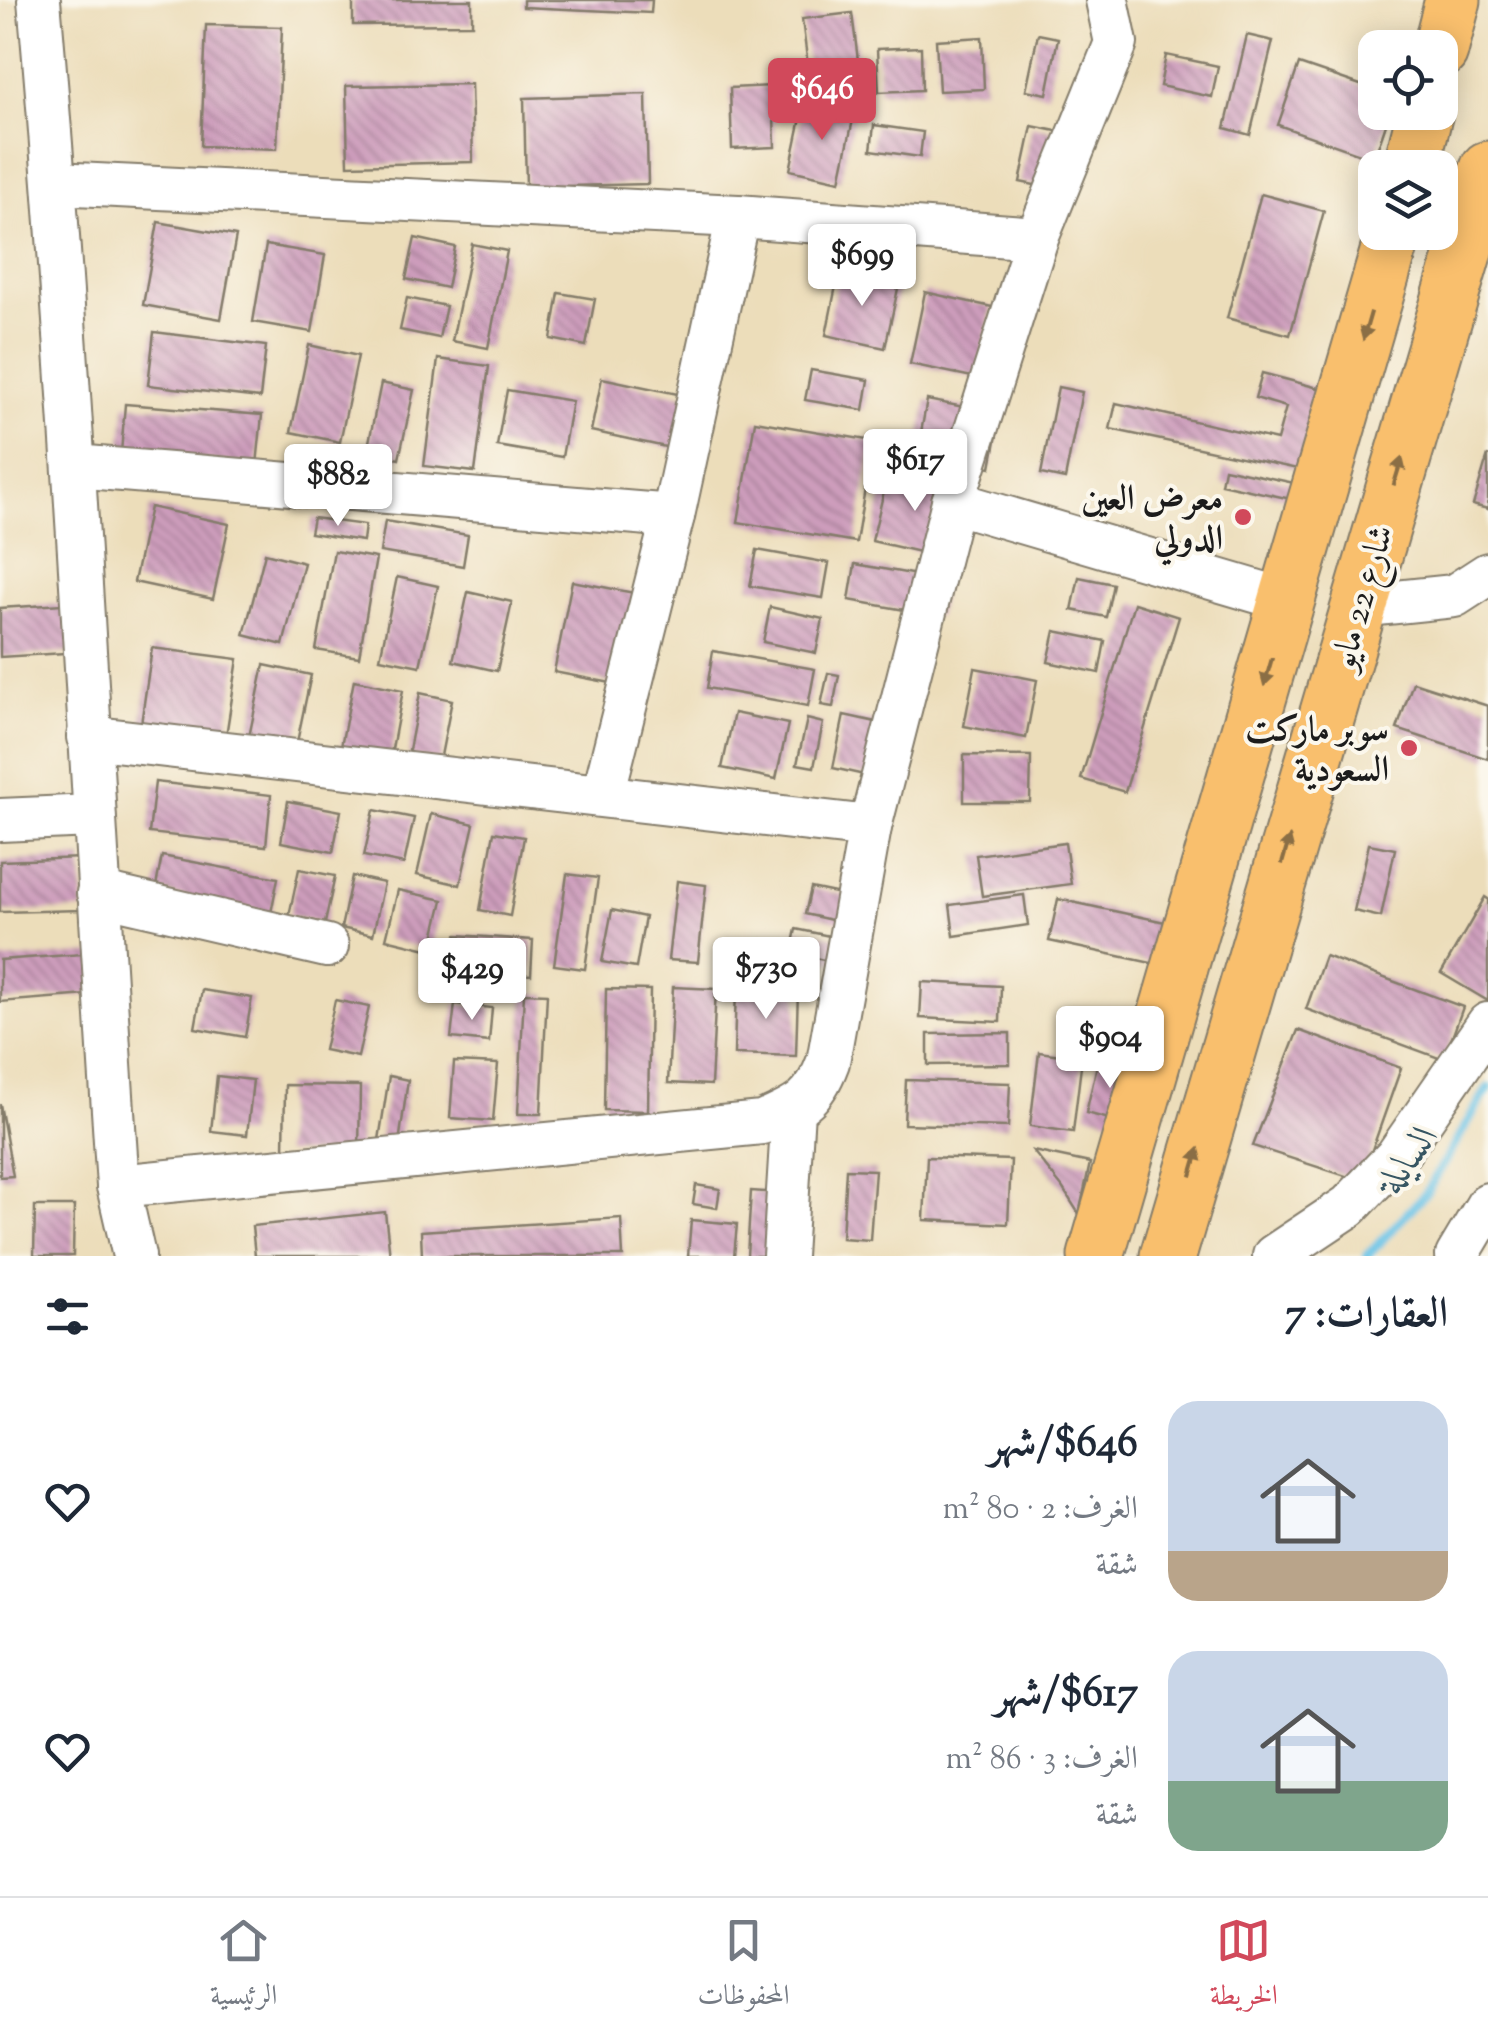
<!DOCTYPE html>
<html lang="ar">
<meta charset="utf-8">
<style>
:root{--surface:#fff;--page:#f6f6f7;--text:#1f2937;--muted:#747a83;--line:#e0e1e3;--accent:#d1495b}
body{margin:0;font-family:"Sorts Mill Goudy",Amiri,serif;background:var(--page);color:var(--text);direction:rtl;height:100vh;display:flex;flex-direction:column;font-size:38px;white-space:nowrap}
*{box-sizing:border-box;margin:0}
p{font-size:32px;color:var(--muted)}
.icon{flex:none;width:55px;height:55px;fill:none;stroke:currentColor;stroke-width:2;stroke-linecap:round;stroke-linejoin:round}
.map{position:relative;height:1256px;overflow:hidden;direction:ltr}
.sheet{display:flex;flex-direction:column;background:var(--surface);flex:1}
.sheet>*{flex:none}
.tools{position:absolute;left:1358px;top:30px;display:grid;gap:20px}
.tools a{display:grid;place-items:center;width:100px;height:100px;border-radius:20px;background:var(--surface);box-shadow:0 5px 25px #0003;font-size:50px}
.price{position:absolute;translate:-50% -85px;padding:0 22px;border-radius:10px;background:#fff;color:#222;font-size:32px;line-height:65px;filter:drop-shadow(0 2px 5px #0008)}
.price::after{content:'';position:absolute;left:50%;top:60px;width:30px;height:22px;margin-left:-15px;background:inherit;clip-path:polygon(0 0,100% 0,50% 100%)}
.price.active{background:var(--accent);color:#fff}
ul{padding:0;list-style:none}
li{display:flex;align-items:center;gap:30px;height:250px;padding:0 40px}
li span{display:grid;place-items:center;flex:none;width:280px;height:200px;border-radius:30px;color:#555}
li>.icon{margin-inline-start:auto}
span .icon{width:120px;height:120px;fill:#fffc;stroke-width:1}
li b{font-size:42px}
h2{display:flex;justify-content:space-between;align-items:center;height:120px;padding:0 40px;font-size:42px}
.tabs{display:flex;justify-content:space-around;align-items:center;height:140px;border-top:2px solid var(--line);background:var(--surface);font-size:28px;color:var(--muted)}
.tabs a{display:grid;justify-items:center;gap:5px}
.tabs .active{color:var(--accent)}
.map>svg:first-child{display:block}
</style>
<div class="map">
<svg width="1488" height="1256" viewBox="0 0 1488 1256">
<defs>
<pattern id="building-back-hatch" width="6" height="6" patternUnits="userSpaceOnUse" patternTransform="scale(2.5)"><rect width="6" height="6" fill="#cd9dbc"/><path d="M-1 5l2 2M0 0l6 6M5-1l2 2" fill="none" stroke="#a67f98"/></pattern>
</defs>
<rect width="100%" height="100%" fill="#fbf7ec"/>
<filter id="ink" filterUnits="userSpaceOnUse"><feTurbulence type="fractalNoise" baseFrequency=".01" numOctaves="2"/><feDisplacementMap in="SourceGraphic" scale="20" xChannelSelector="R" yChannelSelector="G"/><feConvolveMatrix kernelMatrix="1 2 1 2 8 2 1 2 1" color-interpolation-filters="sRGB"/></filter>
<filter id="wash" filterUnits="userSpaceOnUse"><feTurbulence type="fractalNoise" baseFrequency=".0048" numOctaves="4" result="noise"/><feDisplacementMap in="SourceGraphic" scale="40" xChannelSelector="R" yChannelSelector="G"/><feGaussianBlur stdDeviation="2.25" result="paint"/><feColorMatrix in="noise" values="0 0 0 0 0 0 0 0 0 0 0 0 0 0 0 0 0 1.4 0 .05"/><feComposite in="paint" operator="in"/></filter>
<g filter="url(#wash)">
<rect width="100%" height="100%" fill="#ecddba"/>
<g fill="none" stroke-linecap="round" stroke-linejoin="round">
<polyline stroke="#69c3e7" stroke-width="9" points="1367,1256 1426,1193 1488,1088"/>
</g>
<g id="blocks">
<g fill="url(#building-back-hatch)">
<polygon points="353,0 472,0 472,24 353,25"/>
<polygon points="523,0 652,0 651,13 523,7"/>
<polygon points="852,13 861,84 811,90 802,19"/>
<polygon points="206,25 282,27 277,149 201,146"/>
<polygon points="1038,34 1058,38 1047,94 1026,90"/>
<polygon points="1247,35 1273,41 1250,135 1225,128"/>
<polygon points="982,37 984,89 939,91 936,40"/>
<polygon points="921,47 922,90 879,92 877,49"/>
<polygon points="1166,55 1218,66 1212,97 1160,86"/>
<polygon points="1299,64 1375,90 1375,112 1390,112 1374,159 1278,125"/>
<polygon points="471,84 473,162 348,165 346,86"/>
<polygon points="773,86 775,147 732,149 730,88"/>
<polygon points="646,94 648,184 526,187 524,98"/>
<polygon points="804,104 854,115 840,181 790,170"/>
<polygon points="874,125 923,132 920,157 871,150"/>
<polygon points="1032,126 1090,138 1078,194 1020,182"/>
<polygon points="1261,194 1324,211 1290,335 1227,318"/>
<polygon points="158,222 236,236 221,319 143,305"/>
<polygon points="415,238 455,247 447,288 406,279"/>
<polygon points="472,244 507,251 488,348 452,341"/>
<polygon points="266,245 325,255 312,332 253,322"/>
<polygon points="839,271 899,284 885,348 826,335"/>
<polygon points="925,292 992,307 977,378 910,364"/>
<polygon points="559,293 595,299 586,346 551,339"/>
<polygon points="407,298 446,306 439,338 400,330"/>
<polygon points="154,332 266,346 260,398 148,385"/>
<polygon points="309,345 358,356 340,442 291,432"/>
<polygon points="438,359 489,366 475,472 424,466"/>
<polygon points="811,370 869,380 864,410 805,400"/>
<polygon points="1262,373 1322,389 1302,470 1110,429 1116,403 1277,440 1286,407 1255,398"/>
<polygon points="602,378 687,396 675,449 591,431"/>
<polygon points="381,383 414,390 399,459 367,452"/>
<polygon points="1058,387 1082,392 1065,479 1041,474"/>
<polygon points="507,390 572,401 562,457 497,446"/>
<polygon points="927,400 1001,414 991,467 917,454"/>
<polygon points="125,404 262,415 257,465 121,453"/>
<polygon points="755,421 873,441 856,542 738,522"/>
<polygon points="1488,455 1488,509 1473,505"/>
<polygon points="1224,468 1294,483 1291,499 1221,484"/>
<polygon points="889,470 958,486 941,557 872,541"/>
<polygon points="150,507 229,524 213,599 134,582"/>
<polygon points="313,518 365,525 363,541 310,533"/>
<polygon points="385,521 468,535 463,566 380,552"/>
<polygon points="757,550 829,563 823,598 750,586"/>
<polygon points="334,551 376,558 359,657 316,650"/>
<polygon points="265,553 304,563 283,645 244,635"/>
<polygon points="855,564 945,580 938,616 849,600"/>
<polygon points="397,577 438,586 420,666 380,658"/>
<polygon points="1079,577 1113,584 1106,617 1072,610"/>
<polygon points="572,581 660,598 642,689 554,672"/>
<polygon points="468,592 512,602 497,671 453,661"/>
<polygon points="78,603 81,652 0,657 0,608"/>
<polygon points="1134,603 1179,617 1125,792 1081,779"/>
<polygon points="770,607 823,619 816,653 763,642"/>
<polygon points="1055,631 1105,641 1099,673 1048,662"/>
<polygon points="152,648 238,659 226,736 141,724"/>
<polygon points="713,651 815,669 808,706 707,688"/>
<polygon points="264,665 311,675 296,747 249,737"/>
<polygon points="975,668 1037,680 1026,738 964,726"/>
<polygon points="828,673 839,675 833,707 821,705"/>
<polygon points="354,680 403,690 389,765 339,756"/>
<polygon points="1413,682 1488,706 1488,759 1397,729"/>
<polygon points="420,693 452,700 440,761 408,755"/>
<polygon points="734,713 788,724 776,779 722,768"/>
<polygon points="844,715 894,726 882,779 833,768"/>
<polygon points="807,719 823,723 814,767 797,764"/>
<polygon points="964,755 1031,756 1030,802 964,802"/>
<polygon points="155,782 271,795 266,846 149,833"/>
<polygon points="288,801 341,811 333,852 281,842"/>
<polygon points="374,810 414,818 404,864 364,856"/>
<polygon points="431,814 474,824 460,885 417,875"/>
<polygon points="494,832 524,837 510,916 480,910"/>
<polygon points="1065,843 1071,884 982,896 976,855"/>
<polygon points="1369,844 1395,849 1381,917 1354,911"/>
<polygon points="162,856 278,878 271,913 155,891"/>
<polygon points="82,858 83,910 0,912 0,861"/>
<polygon points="299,869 335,876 325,923 289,916"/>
<polygon points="567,874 598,878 585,969 554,965"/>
<polygon points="352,876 384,883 373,935 341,928"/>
<polygon points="677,881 706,885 698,962 668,960"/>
<polygon points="811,888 864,899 858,926 805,914"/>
<polygon points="398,890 443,900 431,950 386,939"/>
<polygon points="1024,895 1028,925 954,936 950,905"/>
<polygon points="1485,897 1488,899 1488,1001 1441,973"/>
<polygon points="1058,899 1165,922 1156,964 1049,941"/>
<polygon points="612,910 645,917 636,968 602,962"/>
<polygon points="796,929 863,943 857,967 791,953"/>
<polygon points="457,935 533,940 531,975 455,970"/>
<polygon points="96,953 99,994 0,1002 0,960"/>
<polygon points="1325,956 1463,1007 1444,1060 1306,1009"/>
<polygon points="922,982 1001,986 1000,1022 920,1018"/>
<polygon points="673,987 716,989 711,1085 668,1083"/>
<polygon points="736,988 798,990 796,1056 734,1054"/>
<polygon points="606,989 650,990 648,1111 604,1110"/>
<polygon points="202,990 252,998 245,1037 195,1028"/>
<polygon points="524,993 547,994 541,1114 518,1114"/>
<polygon points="335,1000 369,1007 358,1057 324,1050"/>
<polygon points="455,1004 492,1008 489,1042 451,1038"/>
<polygon points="1298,1030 1401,1068 1361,1181 1253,1146"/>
<polygon points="1010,1033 1010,1064 928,1065 928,1034"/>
<polygon points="1039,1052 1082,1058 1073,1132 1030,1126"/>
<polygon points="1098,1061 1134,1070 1121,1122 1086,1113"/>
<polygon points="454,1062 498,1064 493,1121 450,1118"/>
<polygon points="217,1076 253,1080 247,1135 211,1131"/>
<polygon points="389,1076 408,1080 399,1143 379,1140"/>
<polygon points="906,1080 1010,1083 1008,1127 904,1124"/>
<polygon points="285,1085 360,1086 359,1154 284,1153"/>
<polygon points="0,1104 13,1176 0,1177"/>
<polygon points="1033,1151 1090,1163 1079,1214 1062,1187"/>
<polygon points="927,1157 1011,1160 1008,1224 924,1220"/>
<polygon points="846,1169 875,1170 870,1240 842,1238"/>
<polygon points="696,1185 720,1189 717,1208 693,1204"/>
<polygon points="751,1191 793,1194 788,1256 747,1256"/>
<polygon points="35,1206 74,1206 73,1256 34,1256"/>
<polygon points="385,1212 390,1256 255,1256 252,1226"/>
<polygon points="621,1218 623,1256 422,1256 421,1231"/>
<polygon points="691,1220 737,1224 734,1256 688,1256"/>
</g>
</g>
</g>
<g filter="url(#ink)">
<use href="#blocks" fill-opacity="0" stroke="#847c6b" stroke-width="2.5"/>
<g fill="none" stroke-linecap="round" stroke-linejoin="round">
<g stroke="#847c6b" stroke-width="46">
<g id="minor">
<path d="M39,0C74,395 91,790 118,1186L134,1256"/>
<polyline points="55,183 738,216 1037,238"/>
<polyline points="75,466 673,516"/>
<polyline points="953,502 1289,601"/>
<polyline points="1358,606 1454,596 1488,574"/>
<polyline points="88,737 870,827"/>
<polyline points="603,795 673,516 738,216"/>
<polyline points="0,820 93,816"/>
<polyline points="98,893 327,946"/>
<path d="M118,1186L762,1123C799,1107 814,1100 828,1062L870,827L953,502L1037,238L1116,43L1107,0"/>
<polyline points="784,1256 793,1110"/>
<polyline points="1274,1256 1349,1206 1396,1157 1488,1024"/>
<polyline points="1457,1256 1488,1204"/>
</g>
</g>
<g stroke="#847c6b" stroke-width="59">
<g id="major">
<polyline points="1440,51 1453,0"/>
<polyline points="1411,168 1425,112"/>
<polyline points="1096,1256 1394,232"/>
<polyline points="1168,1256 1488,169"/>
</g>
</g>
<use href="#minor" stroke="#fff" stroke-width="42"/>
<use href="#major" stroke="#f9bf6d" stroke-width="55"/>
</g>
<defs><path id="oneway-solid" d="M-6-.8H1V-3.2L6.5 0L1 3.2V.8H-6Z" transform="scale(2.5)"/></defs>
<g fill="#8a6e44">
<use href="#oneway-solid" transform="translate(1367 326) rotate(106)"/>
<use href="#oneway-solid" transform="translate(1398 471) rotate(-73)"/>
<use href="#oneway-solid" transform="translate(1268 672) rotate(106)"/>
<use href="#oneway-solid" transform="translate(1286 850) rotate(-74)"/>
<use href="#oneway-solid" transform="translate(1195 1162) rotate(-74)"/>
</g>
</g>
<g fill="#d1495b" stroke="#fbf7ec" stroke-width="4">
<circle cx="1243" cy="517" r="10"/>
<circle cx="1409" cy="748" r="10"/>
</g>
<g text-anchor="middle" stroke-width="8" stroke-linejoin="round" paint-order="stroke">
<g font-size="35" font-weight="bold" fill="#1c1c1c" stroke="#fbf7ec" text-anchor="end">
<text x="1223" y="509">معرض العين<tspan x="1223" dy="40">الدولي</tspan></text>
<text x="1389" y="740">سوبر ماركت<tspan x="1389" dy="40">السعودية</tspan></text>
</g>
<g font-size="35" fill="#1c1c1c" stroke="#fbf7ec">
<text transform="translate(1361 597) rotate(-74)" y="12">شارع 22 مايو</text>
</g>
<g font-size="38" font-style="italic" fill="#375663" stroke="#fbf7ec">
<text transform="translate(1407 1158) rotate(-55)" y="13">السايلة</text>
</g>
</g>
</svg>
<div class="tools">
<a><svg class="icon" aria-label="locate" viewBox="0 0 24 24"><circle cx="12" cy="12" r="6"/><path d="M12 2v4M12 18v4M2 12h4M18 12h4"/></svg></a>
<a><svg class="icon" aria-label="layers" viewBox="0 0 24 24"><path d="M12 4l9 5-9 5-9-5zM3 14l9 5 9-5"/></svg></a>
</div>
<b class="price active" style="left:822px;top:143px">$646</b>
<b class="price" style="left:862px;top:309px">$699</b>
<b class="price" style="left:915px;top:514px">$617</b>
<b class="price" style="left:338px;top:529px">$882</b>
<b class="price" style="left:766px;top:1022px">$730</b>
<b class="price" style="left:472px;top:1023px">$429</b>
<b class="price" style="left:1110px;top:1091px">$904</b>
</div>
<section class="sheet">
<h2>العقارات: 7<svg class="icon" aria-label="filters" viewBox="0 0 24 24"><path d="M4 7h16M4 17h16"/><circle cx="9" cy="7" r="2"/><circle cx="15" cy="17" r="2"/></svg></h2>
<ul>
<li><span style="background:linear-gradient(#c9d6e8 75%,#b9a48a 0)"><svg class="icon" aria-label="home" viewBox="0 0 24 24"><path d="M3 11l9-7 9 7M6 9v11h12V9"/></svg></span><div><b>$646/شهر</b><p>الغرف: 2 · 80 m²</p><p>شقة</p></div><svg class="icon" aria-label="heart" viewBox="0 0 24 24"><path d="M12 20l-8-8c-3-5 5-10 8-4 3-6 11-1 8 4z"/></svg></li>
<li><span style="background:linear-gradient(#c9d6e8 65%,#7fa58c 0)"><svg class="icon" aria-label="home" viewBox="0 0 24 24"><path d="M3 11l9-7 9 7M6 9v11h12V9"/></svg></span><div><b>$617/شهر</b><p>الغرف: 3 · 86 m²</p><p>شقة</p></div><svg class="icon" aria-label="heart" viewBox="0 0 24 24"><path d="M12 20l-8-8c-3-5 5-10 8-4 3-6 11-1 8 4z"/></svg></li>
</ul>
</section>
<nav class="tabs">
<a class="active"><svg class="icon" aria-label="map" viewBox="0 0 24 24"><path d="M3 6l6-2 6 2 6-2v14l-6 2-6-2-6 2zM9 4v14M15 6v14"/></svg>الخريطة</a>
<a><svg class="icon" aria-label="saved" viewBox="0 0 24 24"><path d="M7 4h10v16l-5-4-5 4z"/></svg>المحفوظات</a>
<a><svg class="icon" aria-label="home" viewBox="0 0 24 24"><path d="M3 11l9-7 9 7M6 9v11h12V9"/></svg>الرئيسية</a>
</nav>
